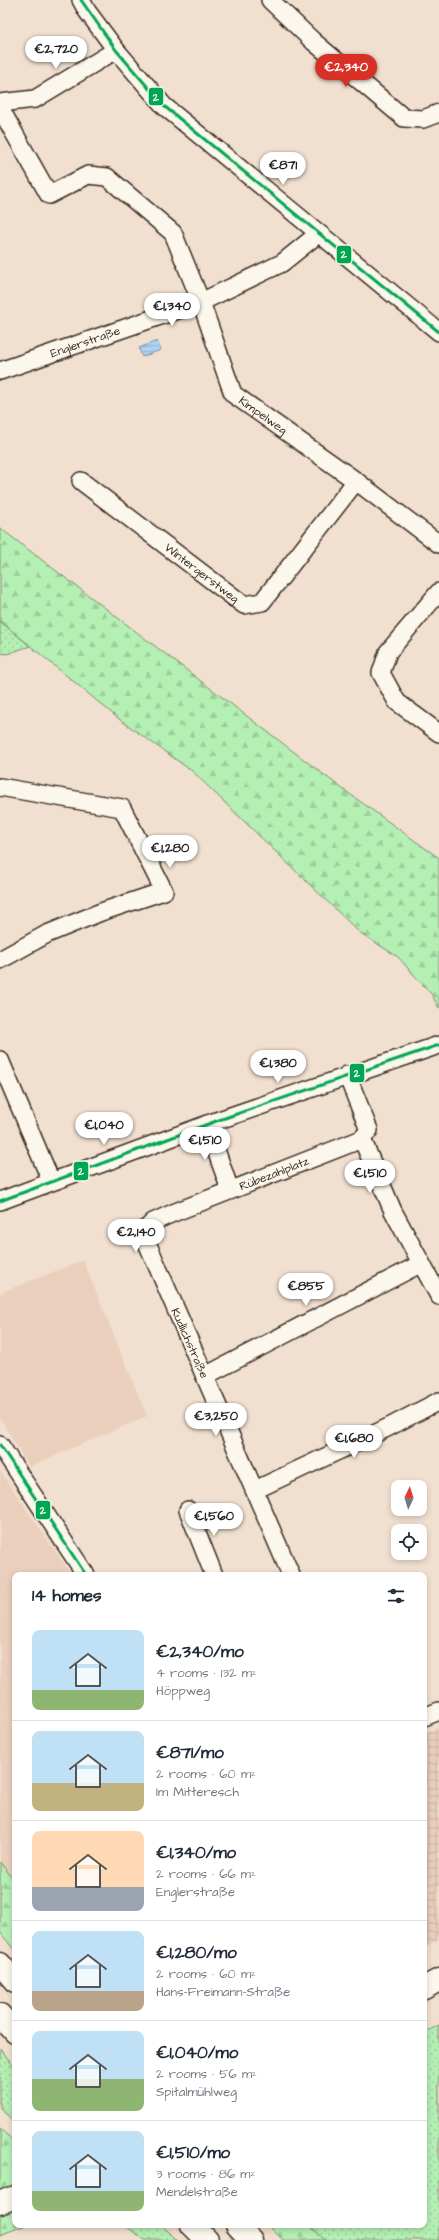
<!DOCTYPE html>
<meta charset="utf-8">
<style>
:root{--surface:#fff;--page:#f2f2f3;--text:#1f2937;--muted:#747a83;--line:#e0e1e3;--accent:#d93025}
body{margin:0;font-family:"Architects Daughter",sans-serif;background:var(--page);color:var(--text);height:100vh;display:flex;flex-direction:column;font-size:15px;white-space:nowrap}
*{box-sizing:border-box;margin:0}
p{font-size:13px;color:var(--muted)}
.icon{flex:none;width:22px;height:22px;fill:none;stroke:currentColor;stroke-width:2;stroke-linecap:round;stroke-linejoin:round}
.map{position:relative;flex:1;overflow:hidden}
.details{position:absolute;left:12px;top:1572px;width:415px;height:656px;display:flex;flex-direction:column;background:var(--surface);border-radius:8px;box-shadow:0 2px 6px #0003}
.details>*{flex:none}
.needle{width:26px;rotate:4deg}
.tools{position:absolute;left:391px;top:1480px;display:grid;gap:8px}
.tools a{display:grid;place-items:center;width:36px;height:36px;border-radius:8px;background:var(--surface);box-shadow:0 2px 6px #0003;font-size:20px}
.price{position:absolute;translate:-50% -34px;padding:0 9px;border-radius:14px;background:#fff;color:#222;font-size:13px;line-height:26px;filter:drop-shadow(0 1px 2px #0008)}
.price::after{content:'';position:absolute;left:50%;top:24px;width:12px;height:9px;margin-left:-6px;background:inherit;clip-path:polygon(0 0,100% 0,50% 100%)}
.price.on{background:var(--accent);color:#fff}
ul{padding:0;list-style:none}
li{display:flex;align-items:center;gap:12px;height:100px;padding:0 20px}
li+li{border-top:1px solid var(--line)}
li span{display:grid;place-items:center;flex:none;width:112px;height:80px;border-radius:8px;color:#555}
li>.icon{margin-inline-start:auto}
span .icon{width:48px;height:48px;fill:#fffc;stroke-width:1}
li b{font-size:17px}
h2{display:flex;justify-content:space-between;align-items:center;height:48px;padding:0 20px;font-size:17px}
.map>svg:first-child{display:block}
</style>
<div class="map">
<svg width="439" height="2240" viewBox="0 0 439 2240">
<defs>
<pattern id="industrial-grid" width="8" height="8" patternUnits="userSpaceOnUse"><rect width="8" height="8" fill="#ead0bc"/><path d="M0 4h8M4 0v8" fill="none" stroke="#cab3a1"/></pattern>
<pattern id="green-dots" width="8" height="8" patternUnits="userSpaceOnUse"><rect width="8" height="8" fill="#b4efb4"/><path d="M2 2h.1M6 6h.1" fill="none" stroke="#9ccd9a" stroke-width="1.8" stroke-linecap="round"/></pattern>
<pattern id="forest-firs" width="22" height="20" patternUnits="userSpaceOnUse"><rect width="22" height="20" fill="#b4efb4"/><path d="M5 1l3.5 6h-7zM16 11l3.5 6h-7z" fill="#9ccd9a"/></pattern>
<pattern id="water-rules" width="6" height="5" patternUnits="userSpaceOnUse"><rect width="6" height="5" fill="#acd3f6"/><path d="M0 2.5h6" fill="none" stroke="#95b5d2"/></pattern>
</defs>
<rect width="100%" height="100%" fill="#f1e0d0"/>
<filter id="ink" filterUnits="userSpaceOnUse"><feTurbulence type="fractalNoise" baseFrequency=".025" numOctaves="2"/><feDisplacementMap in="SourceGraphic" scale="8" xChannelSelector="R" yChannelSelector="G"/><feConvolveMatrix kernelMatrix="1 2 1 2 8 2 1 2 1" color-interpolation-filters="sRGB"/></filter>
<g filter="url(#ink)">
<g fill="#ead0bc">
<polygon points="83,1260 147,1416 29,1467 0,1418 0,1293"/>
<polygon points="0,1471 72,1575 15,1575 15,1881 0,1862"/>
</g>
<polygon fill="url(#industrial-grid)" points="439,1727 439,1939 424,1948 424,1733"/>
<g fill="url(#green-dots)" stroke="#788c69">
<polygon points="0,621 30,646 7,654 0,653"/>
<polygon points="439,2025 439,2240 325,2240 309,2225 424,2225 424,2033"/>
<polygon points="0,2048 15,2068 15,2123 0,2107"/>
<polygon points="124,2225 162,2225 177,2240 145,2240"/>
</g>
<g fill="url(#forest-firs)" stroke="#788c69">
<polygon points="0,528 340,787 439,858 439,1008 432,995 398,957 359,932 192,771 119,719 0,621"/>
<polygon points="0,1862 15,1881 15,1951 0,1932"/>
<polygon points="0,2129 15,2142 15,2187 0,2193"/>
<polygon points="15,2206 15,2225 26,2225 0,2235 0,2212"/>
<polygon points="268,2225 309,2225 325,2240 283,2240"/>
</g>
<polygon fill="url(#water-rules)" stroke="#7f8fa0" points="157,341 161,350 142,357 139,348"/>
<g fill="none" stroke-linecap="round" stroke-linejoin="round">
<g stroke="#3b2a1e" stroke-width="20">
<g id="minor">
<polyline points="81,0 87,11 116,50 164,106 439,332"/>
<polyline points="270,0 314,42 404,118 423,119 439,113"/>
<polyline points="0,103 35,99 116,50"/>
<path id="s1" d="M0,108L49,195L88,175L107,177L173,233L201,302L233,394L356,481L439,544"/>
<path id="s2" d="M0,371L201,302L282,263L318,234"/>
<path id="s3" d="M81,481L244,605L262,602L356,481"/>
<polyline points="439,592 388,652 381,673 397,702 439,733"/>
<polyline points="0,787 122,808 164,891 101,912 47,934 0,960"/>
<polyline points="0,1060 51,1181"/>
<polyline points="347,1075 369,1130 362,1139 393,1211 439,1296"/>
<polyline points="207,1124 230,1190"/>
<polyline points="0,1201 219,1120 439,1045"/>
<polyline points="205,1376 420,1264"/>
<polyline points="0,1445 86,1575"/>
<polyline points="255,1490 389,1427 439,1401"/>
<polyline points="188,1510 214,1575"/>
<path id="s4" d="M291,1575L148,1245L146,1229L153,1222L173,1213L362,1139"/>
<polyline points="424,1717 439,1711"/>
</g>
</g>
<g stroke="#3b2a1e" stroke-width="25">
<g id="secondary">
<polyline points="424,1988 439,1980"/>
<polyline points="0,2203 15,2197"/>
</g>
</g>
<g stroke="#3b2a1e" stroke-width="25">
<g id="motorway">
<polyline points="0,1964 15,1981"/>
<polyline points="0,2015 15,2032"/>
<polyline points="192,2225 207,2240"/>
<polyline points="237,2225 251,2240"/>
</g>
</g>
<use href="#minor" stroke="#fbf7ec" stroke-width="17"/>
<use href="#secondary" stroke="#fbf7ec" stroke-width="22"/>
<use href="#motorway" stroke="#fbf7ec" stroke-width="22"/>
<g stroke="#fbf7ec" stroke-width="6">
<g id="bus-1">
<polyline points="81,0 116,50 164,106 439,332"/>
<polyline points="0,1201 219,1120 439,1045"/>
<polyline points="0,1445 86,1575"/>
</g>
</g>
<use href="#bus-1" stroke="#00a651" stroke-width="3"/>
</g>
</g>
<g text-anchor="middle" stroke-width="3.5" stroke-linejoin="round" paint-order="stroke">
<g font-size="12" fill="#3b2a1e" stroke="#fbf7ec">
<text dy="4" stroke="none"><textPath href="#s2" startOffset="90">Englerstraße</textPath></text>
<text dy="4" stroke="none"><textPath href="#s1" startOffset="458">Kimpelweg</textPath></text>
<text dy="4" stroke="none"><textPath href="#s3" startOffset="152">Wintergerstweg</textPath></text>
<text dy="4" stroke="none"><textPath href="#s4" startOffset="516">Rübezahlplatz</textPath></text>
<text transform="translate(190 1343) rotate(66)" y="4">Kudlichstraße</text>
</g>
</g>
<g stroke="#fbf7ec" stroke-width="1.5">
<rect x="148" y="87" width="16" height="19" rx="4" fill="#00a651"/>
<rect x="336" y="245" width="16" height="19" rx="4" fill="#00a651"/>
<rect x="349" y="1063" width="16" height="20" rx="4" fill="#00a651"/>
<rect x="73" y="1161" width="16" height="20" rx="4" fill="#00a651"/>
<rect x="35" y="1500" width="16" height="20" rx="4" fill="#00a651"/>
</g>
<g font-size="11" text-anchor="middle" font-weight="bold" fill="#fff">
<text x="156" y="101">2</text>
<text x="344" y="258">2</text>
<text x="357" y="1077">2</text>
<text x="81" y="1175">2</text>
<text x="43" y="1514">2</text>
</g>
</svg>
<div class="tools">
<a><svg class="needle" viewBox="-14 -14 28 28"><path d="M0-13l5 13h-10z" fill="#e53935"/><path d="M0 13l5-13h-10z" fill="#747a83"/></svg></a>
<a><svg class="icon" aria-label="locate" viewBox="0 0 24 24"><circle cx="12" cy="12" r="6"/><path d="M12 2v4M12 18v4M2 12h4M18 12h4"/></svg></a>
</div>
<b class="price" style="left:56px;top:70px">€2,720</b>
<b class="price on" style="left:346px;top:88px">€2,340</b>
<b class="price" style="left:283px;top:186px">€871</b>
<b class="price" style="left:172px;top:327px">€1,340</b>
<b class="price" style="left:170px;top:869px">€1,280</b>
<b class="price" style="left:278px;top:1084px">€1,380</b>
<b class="price" style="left:104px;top:1146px">€1,040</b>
<b class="price" style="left:205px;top:1161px">€1,510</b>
<b class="price" style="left:370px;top:1194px">€1,510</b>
<b class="price" style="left:136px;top:1253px">€2,140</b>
<b class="price" style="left:306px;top:1307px">€855</b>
<b class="price" style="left:216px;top:1437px">€3,250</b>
<b class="price" style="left:354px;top:1459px">€1,680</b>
<b class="price" style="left:214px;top:1537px">€1,560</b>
<section class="details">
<h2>14 homes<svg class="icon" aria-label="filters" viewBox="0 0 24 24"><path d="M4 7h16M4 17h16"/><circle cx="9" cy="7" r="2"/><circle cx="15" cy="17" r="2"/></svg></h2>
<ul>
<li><span style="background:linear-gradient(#bfe0f5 75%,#8fb573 0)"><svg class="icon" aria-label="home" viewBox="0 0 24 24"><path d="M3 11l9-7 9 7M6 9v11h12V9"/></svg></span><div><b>€2,340/mo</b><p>4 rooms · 132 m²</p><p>Höppweg</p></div></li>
<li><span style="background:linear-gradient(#bfe0f5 65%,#c2b280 0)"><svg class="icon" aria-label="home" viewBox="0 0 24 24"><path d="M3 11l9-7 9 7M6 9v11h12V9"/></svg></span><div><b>€871/mo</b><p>2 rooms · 60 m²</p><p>Im Mitteresch</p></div></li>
<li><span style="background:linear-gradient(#ffd9b3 70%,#9aa5b1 0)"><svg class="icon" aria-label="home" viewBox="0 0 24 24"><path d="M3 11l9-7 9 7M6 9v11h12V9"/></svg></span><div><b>€1,340/mo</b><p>2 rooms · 66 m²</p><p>Englerstraße</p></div></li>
<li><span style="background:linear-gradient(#bfe0f5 75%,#b9a48a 0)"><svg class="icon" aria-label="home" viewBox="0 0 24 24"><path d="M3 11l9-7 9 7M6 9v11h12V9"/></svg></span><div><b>€1,280/mo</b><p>2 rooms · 60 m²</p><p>Hans-Freimann-Straße</p></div></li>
<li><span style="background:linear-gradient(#bfe0f5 60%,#8fb573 0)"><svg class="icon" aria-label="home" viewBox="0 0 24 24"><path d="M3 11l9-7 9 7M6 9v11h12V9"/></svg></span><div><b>€1,040/mo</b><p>2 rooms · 56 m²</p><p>Spitalmühlweg</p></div></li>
<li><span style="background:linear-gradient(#bfe0f5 75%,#8fb573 0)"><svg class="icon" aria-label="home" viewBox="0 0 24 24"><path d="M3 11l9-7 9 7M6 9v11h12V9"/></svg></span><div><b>€1,510/mo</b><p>3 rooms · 86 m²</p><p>Mendelstraße</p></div></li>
</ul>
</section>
</div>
